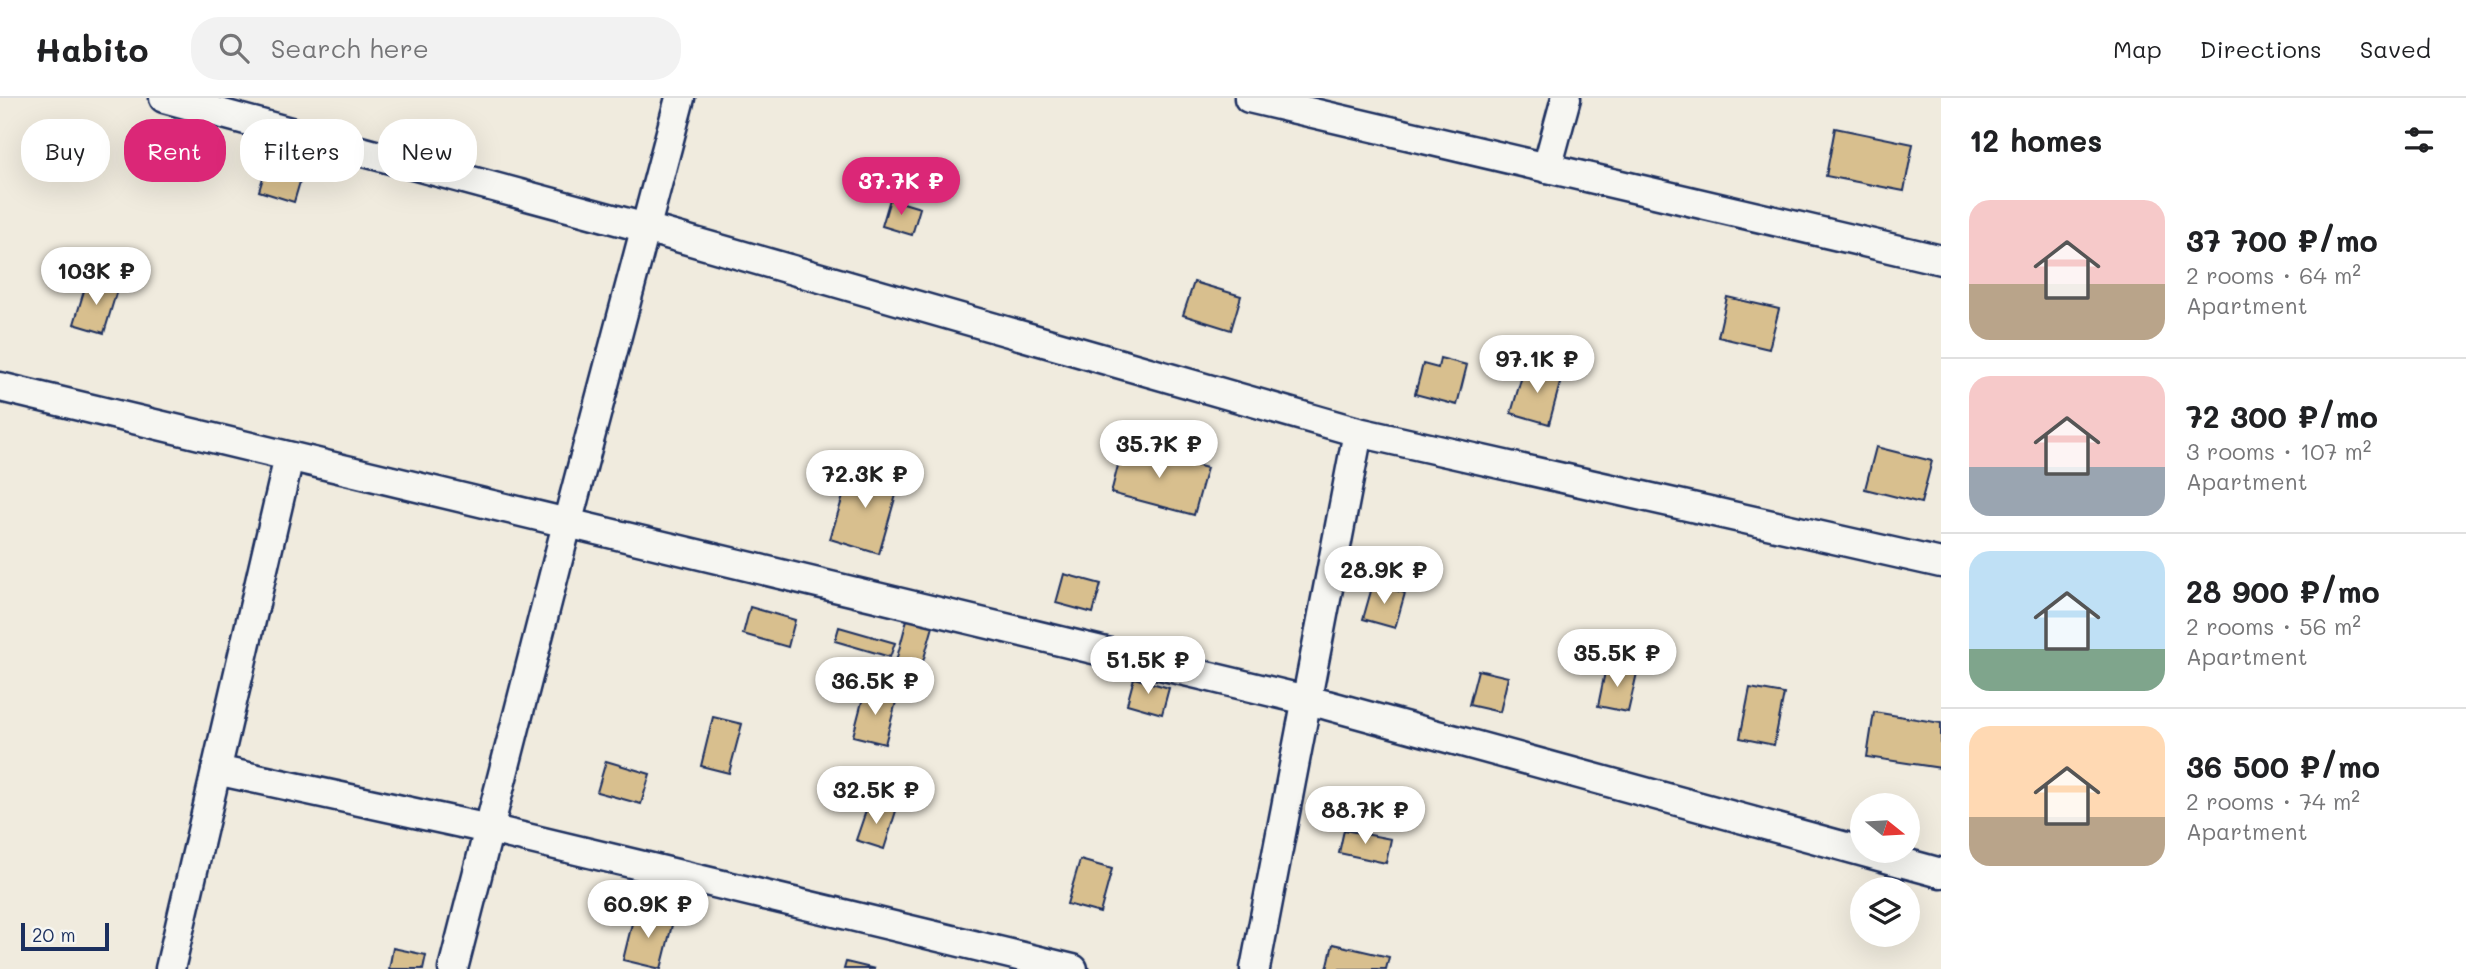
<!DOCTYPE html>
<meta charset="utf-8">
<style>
:root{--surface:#fff;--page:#f2f2f2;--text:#202124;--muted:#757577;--line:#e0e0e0;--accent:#db2777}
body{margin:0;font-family:Mali,sans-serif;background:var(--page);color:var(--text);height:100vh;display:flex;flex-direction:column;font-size:26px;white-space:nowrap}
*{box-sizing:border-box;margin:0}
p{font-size:23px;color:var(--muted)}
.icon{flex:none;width:38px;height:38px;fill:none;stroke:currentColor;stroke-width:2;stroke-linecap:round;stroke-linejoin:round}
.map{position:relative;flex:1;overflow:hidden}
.drawer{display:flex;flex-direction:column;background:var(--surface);width:525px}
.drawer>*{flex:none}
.banner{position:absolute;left:21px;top:21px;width:665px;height:63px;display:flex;gap:14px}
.needle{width:46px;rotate:108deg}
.fabs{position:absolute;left:1850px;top:695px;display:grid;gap:14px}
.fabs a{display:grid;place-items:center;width:70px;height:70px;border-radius:50%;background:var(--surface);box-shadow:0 7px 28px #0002;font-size:35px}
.scale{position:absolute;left:21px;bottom:18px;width:88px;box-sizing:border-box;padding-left:7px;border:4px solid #1b2f5e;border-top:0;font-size:19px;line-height:24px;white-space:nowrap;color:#1b2f5e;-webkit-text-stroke:5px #f6f6f2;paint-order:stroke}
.price{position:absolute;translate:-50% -60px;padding:0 16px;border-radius:24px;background:#fff;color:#222;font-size:23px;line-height:46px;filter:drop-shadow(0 2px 4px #0008)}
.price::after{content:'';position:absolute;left:50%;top:42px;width:21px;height:16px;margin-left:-10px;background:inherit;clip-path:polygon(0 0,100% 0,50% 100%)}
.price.on{background:var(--accent);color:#fff}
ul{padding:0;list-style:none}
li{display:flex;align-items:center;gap:21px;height:175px;padding:0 28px}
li+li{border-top:2px solid var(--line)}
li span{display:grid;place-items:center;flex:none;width:196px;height:140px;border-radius:21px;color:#555}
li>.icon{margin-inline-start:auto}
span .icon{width:84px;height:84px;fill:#fffc;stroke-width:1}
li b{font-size:30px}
h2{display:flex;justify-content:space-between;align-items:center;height:84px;padding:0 28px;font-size:30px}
.tag{padding:0 24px;border-radius:28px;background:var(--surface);box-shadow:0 7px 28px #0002;font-size:24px;line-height:63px}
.tag.on{background:var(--accent);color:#fff}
header{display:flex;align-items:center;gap:42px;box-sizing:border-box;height:98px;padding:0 35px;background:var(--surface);border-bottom:2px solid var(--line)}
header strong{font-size:33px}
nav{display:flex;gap:38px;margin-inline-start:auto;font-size:24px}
.search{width:490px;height:63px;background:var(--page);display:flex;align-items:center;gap:18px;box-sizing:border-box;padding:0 24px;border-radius:28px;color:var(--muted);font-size:26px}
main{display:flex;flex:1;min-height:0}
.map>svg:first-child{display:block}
</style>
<header>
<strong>Habito</strong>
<div class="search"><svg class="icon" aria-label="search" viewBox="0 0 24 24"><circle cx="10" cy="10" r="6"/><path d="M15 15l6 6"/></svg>Search here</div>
<nav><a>Map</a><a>Directions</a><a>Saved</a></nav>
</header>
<main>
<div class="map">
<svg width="1941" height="871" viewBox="0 0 1941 871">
<rect width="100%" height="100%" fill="#f0ebde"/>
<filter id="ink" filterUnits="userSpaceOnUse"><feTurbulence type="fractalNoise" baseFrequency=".0143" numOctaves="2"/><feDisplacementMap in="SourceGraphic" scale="14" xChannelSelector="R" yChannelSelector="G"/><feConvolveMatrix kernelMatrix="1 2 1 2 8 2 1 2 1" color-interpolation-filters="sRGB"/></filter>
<g filter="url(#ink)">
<g fill="#d8bf8e" stroke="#1b2f5e" stroke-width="2">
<polygon points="1835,30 1913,46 1904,93 1826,78"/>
<polygon points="270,56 305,67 294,104 259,93"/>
<polygon points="890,101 920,110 912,137 882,128"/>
<polygon points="87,183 117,192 104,235 74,226"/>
<polygon points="1194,184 1241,198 1231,232 1183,217"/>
<polygon points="1727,199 1779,211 1769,251 1718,239"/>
<polygon points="1440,260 1467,267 1457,307 1415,296 1423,266 1438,270"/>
<polygon points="1525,268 1562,278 1549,326 1511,315"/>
<polygon points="1123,348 1207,370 1194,417 1111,395"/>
<polygon points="1876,349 1932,363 1921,405 1865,391"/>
<polygon points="852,369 900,383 879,456 830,441"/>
<polygon points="1064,476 1101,486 1093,515 1056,505"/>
<polygon points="1373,486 1405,495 1395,530 1363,521"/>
<polygon points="750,509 795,522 788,549 743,536"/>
<polygon points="908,518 934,525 920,574 895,567"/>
<polygon points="839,529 895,545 890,559 835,543"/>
<polygon points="1606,569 1637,575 1628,614 1598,608"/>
<polygon points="1478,572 1508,579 1500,614 1469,607"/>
<polygon points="1134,580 1169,590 1162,616 1127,606"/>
<polygon points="1750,590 1784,596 1774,647 1740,640"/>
<polygon points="865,592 897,600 885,646 853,638"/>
<polygon points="1874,614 1941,625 1941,670 1867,659"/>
<polygon points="713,619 742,626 729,675 701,668"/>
<polygon points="606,663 650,676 641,706 597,694"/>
<polygon points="869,704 896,713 884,751 856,742"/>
<polygon points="1344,732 1391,741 1386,765 1339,755"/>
<polygon points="1080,762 1112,771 1100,815 1067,806"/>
<polygon points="635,813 673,823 661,871 623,862"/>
<polygon points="1333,846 1389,859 1386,871 1327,871"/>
<polygon points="393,850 426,857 423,871 389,871"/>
<polygon points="846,864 875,871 844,871"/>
</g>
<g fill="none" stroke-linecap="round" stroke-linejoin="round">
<g stroke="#1b2f5e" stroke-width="33">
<g id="minor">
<polyline points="164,0 646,130 1358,334 1941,465"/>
<polyline points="1249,0 1941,162"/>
<polyline points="1547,70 1566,0"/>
<polyline points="0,289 1327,607 1941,775"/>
<polyline points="216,672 489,731 1073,871"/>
<polyline points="170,871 289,359"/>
<polyline points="453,871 567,426 680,0"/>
<polyline points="1255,871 1358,334"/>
</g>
</g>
<use href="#minor" stroke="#f6f6f2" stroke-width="28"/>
</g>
</g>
</svg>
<div class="fabs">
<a><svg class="needle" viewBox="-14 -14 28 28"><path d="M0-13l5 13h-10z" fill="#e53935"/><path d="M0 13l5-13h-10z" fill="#757577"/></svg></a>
<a><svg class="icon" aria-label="layers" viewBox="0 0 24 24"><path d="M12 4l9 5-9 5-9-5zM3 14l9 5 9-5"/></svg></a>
</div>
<div class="scale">20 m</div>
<b class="price on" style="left:901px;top:119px">37.7K ₽</b>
<b class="price" style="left:96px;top:209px">103K ₽</b>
<b class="price" style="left:1537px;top:297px">97.1K ₽</b>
<b class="price" style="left:1159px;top:382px">35.7K ₽</b>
<b class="price" style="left:865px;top:412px">72.3K ₽</b>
<b class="price" style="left:1384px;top:508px">28.9K ₽</b>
<b class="price" style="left:1617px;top:591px">35.5K ₽</b>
<b class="price" style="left:1148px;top:598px">51.5K ₽</b>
<b class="price" style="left:875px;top:619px">36.5K ₽</b>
<b class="price" style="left:876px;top:728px">32.5K ₽</b>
<b class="price" style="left:1365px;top:748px">88.7K ₽</b>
<b class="price" style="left:648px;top:842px">60.9K ₽</b>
<div class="banner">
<a class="tag">Buy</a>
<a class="tag on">Rent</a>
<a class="tag">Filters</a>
<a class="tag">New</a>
</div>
</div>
<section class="drawer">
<h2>12 homes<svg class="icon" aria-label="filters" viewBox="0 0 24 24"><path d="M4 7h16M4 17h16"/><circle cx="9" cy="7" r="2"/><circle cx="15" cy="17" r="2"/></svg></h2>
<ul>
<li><span style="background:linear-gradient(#f6c9c9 60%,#b9a48a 0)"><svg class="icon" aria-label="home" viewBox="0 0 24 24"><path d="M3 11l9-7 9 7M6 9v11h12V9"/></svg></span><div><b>37 700 ₽/mo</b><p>2 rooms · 64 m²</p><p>Apartment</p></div></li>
<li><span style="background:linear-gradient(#f6c9c9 65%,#9aa5b1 0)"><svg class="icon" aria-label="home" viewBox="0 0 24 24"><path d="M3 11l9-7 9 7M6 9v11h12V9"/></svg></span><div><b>72 300 ₽/mo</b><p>3 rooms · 107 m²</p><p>Apartment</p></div></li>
<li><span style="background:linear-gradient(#bfe0f5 70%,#7fa58c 0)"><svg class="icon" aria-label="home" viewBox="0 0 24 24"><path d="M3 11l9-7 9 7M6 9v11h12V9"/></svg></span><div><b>28 900 ₽/mo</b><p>2 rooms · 56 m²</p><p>Apartment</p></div></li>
<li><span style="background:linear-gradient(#ffd9b3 65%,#b9a48a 0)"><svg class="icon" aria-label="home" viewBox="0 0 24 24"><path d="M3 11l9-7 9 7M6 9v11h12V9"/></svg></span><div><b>36 500 ₽/mo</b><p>2 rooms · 74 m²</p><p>Apartment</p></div></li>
</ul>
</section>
</main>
